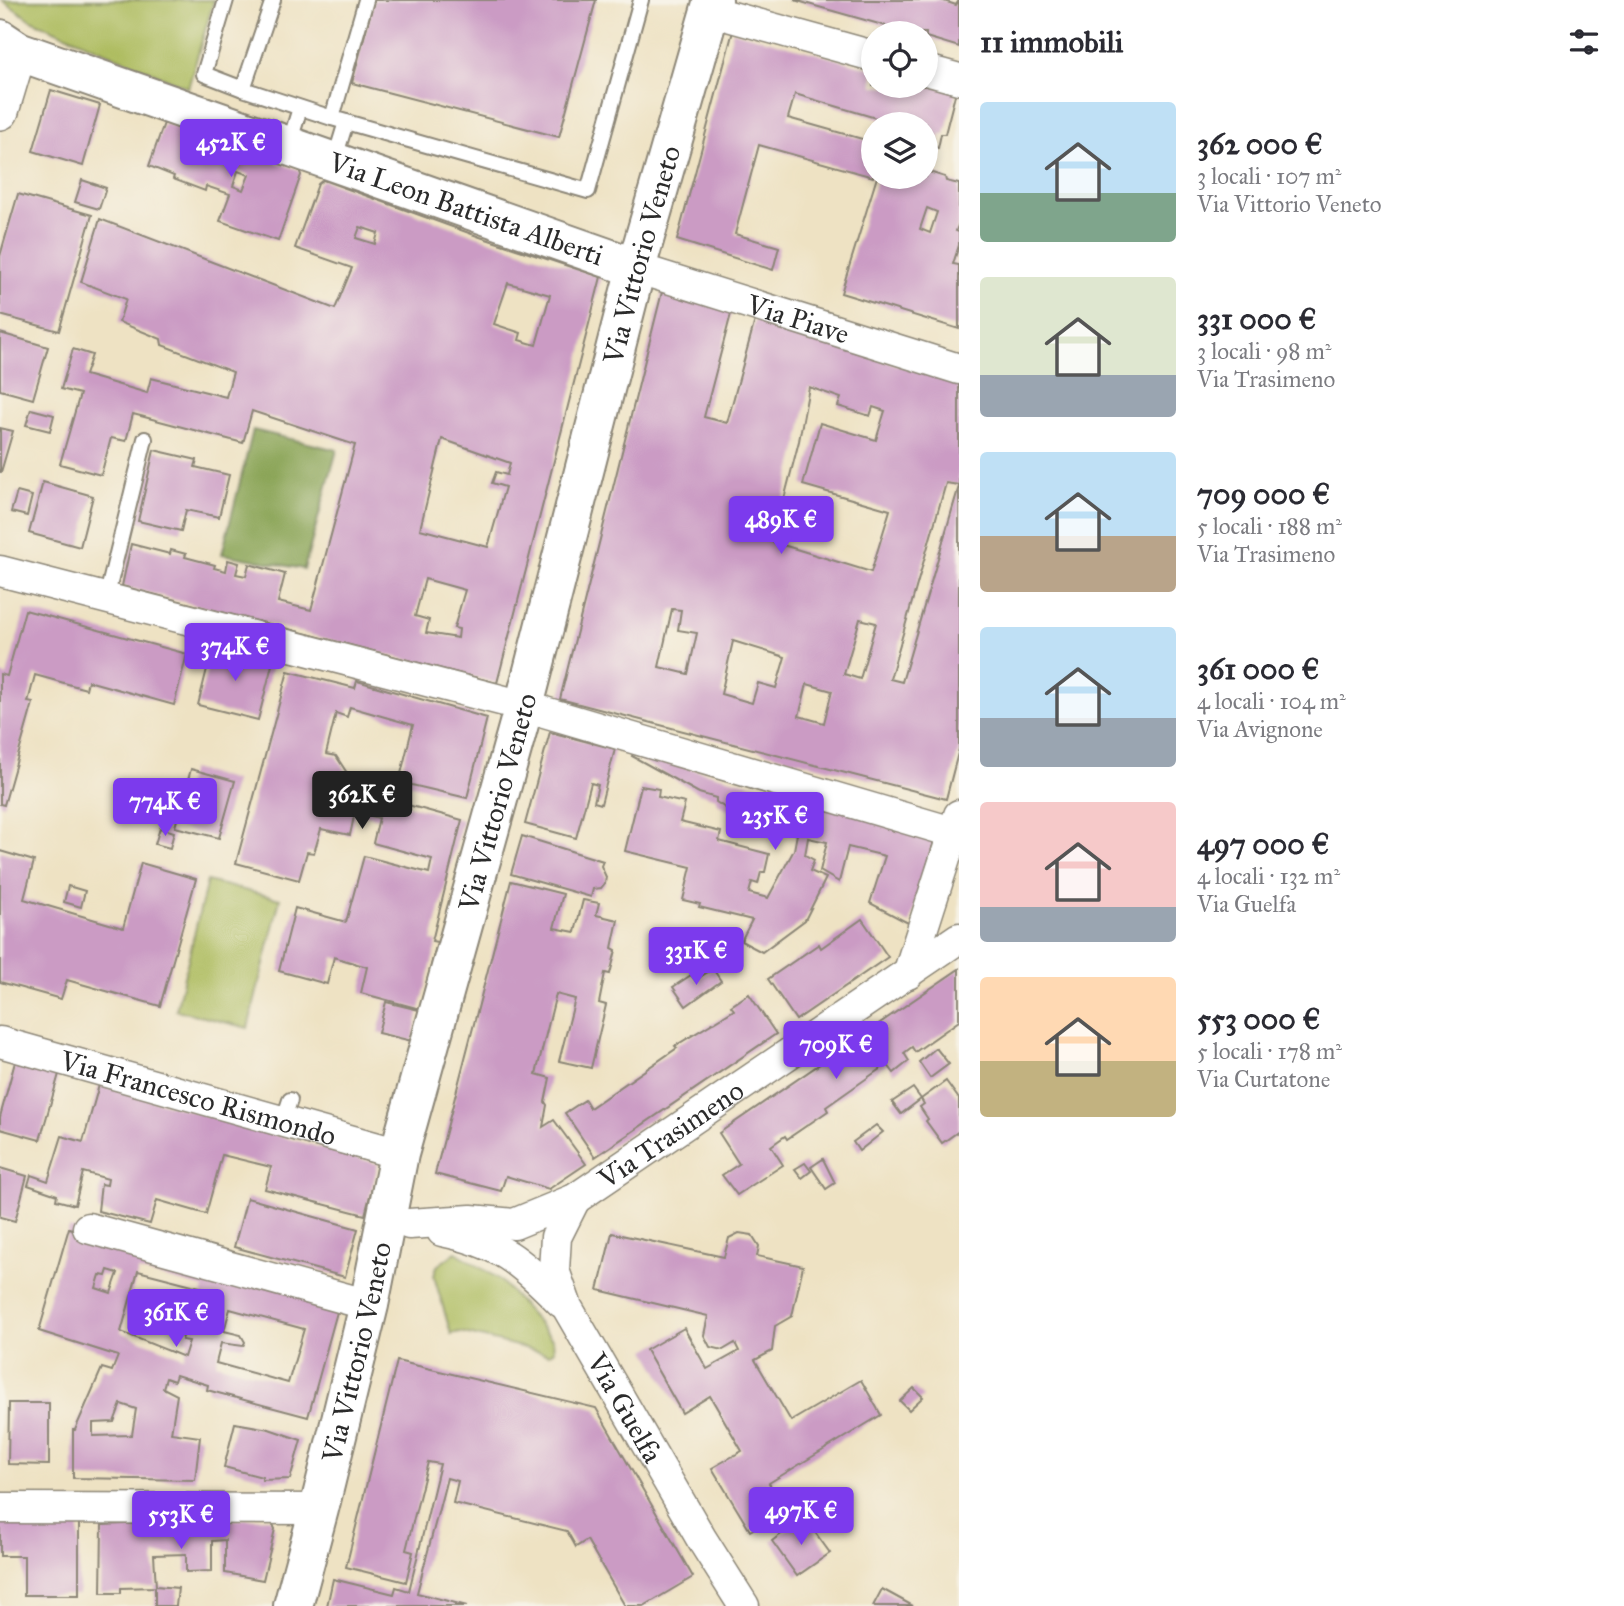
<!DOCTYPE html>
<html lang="it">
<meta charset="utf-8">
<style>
:root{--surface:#fff;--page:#f7f7f7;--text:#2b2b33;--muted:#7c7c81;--accent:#7c3aed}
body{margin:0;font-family:"IM FELL Great Primer",serif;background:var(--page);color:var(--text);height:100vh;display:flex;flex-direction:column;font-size:26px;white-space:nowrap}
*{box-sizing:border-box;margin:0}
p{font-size:23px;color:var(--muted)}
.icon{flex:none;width:38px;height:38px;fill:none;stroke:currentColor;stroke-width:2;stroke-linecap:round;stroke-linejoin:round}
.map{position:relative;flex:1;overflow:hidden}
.sheet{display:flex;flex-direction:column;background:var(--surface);width:665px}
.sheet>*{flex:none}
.controls{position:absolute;left:861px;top:21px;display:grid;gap:14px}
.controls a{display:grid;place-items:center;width:77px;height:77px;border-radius:50%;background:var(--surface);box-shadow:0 4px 10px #0003;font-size:35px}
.price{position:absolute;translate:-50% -60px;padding:0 16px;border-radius:7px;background:var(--accent);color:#fff;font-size:23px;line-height:46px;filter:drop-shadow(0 2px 4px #0008)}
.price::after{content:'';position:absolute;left:50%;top:42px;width:21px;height:16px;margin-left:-10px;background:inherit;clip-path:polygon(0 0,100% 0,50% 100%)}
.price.on{background:#222;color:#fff}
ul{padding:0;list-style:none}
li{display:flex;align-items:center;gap:21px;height:175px;padding:0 21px}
li span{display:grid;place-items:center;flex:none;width:196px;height:140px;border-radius:7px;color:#555}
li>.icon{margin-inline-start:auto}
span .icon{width:84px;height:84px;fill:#fffc;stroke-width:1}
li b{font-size:30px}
h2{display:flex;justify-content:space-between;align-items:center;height:84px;padding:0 21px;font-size:30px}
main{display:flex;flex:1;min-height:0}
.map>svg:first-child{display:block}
</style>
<main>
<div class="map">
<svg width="959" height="1606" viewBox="0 0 959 1606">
<rect width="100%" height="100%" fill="#f7f3e8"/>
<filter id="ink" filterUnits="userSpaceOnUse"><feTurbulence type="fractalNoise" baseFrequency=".0143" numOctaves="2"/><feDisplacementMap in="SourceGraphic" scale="14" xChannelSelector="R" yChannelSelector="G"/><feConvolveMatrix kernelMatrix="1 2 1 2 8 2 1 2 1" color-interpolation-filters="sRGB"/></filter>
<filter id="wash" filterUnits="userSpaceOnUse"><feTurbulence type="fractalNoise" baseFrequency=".00686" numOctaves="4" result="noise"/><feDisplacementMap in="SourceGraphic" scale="28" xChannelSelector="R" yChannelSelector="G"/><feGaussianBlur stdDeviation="1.57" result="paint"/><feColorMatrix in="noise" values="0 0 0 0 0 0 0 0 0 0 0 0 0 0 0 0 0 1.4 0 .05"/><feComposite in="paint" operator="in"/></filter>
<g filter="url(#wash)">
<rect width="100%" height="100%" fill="#eee2c3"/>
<g fill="#adbc5f" stroke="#6c7445" stroke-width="2">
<polygon points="2,0 214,0 188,88 31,20"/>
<polygon points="207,881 280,899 248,1028 176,1010"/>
<polygon points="456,1252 500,1280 553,1340 554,1351 549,1354 460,1332 451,1334 434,1276 437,1266"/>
</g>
<polygon fill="#8aa456" stroke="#5a6840" stroke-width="2" points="253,430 337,450 304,569 222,554"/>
<g id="blocks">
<g fill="#cb9bc4" fill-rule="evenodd">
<polygon points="374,0 596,0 559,137 352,83"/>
<polygon points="794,0 941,0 956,5 959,0 959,47 926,37 926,33 911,33"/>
<polygon points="733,31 873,69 873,86 926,86 926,83 956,91 945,134 941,134 938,148 926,145 926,124 896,124 795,94 788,118 873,142 873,177 759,145 735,234 779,247 773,270 677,240"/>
<polygon points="51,90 100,105 83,166 33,151"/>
<path d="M164,123L299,170L301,175L278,241L220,221L230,194L206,186L205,191L173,179L174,176L149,166ZM238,171L249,175L243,190L233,186Z"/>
<path d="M926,171L945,177L946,181L959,184V223L956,231L959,232V245L953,264L959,265V329L841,293L877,177H926ZM927,208L937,212L930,233L920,229Z"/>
<polygon points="82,180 106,188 99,209 75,202"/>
<path d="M323,180L480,237L601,277L497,683L122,586L131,544L170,554L171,550L186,554L185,557L215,565L214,568L226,571L228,560L239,563L236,574L246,576L249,564L285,574L278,602L311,610L355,445L252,411L243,443L133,414L126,441L111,438L101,475L60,464L80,394L61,389L73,349L92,355L85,375L147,393L151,378L226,397L233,372L162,345L161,339L119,322L126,299L81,282L100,219L335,309L352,268L295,248L318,184ZM360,227L378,233L375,244L356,238ZM508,283L550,295L536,345L519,340L521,333L494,324ZM442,439L510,463L507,475L496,472L492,483L505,487L488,547L420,529ZM425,579L465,590L454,628L459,629L458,638L426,633L429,620L415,616Z"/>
<polygon points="18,194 92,215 59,331 0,315 0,256"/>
<path d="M662,292L732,310L704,417L727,423L755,320L959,384V485L946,483L890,679L902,682L959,486V749L946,799L560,699ZM809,387L841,398L838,406L870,416L873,407L885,411L876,440L820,423L803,485L890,510L871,572L773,542L799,441ZM672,609L681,610L678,630L697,633L688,674L659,667ZM860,619L876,623L860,679L844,674ZM733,641L785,657L776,688L758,683L752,703L721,694ZM807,684L832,691L824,723L799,716Z"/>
<polygon points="0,333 48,347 33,399 0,390"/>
<polygon points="31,409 54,415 50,431 26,425"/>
<polygon points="0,428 13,431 1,472 0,472"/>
<polygon points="154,450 197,460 195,467 229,475 219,517 186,510 181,531 138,521"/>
<polygon points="43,482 93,496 80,547 29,533"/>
<polygon points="17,492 32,496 27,516 11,512"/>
<polygon points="25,610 187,654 174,705 88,681 86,689 35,675 28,702 33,703 4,805 0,804 0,674 7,676"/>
<polygon points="213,645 273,661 258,720 198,705"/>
<polygon points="288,671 355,688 357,681 487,718 467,798 399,782 413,725 350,707 347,717 336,713 326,754 336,756 349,776 369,781 368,794 462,820 432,941 437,942 420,1009 361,993 367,967 334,957 327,984 279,971 295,908 346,922 364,856 429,873 432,859 373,843 379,818 355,812 350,835 321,829 314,853 307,852 299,880 236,863"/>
<polygon points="550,732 615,749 601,804 594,802 598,785 591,783 576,838 525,824"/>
<polygon points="633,754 937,831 910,924 870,903 885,856 848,847 839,882 820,871 827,842 808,838 805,855 814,860 810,871 826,878 805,920 762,952 741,941 752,920 699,907 700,904 683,900 691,867 625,851 641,786 659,789 658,797 685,803 680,822 721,832 719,841 769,854 765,872 761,872 758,884 752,882 749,893 768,898 794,850 797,834 748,822 716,802 716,798 699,793 632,756"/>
<polygon points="191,769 235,781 219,838 175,827"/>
<polygon points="160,828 174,832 170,848 155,844"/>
<polygon points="522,836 603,861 601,866 606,877 605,883 601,888 593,889 591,897 511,874"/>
<polygon points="0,851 34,861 24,899 123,928 141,863 196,879 160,1006 67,980 61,999 0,982"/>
<polygon points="511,881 563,894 554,928 575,932 583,900 599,903 596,915 618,920 612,948 616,950 610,974 605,973 599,1003 606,1005 591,1068 559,1061 575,999 556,994 536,1074 550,1078 545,1102 547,1105 543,1127 554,1120 586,1164 549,1189 506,1176 501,1191 435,1174"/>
<polygon points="68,886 85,891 81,907 64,902"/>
<polygon points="862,919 888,957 796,1020 768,979 819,944 821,948"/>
<polygon points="713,969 721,981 686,1006 673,987 691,975 695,980"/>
<polygon points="959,969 959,1021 915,1052 912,1047 904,1053 909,1061 894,1073 887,1064 826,1107 828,1111 787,1139 785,1136 771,1146 783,1165 737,1195 722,1175 739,1164 719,1133"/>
<polygon points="749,994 776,1034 595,1157 565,1113 585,1100 590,1108 677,1048 675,1046 734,1010 731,1006"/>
<polygon points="386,1002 419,1010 412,1041 378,1033"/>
<polygon points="936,1048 949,1064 930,1078 919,1062"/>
<polygon points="15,1062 59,1074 40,1140 0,1129 0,1117"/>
<polygon points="946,1081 959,1099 959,1131 942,1143 926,1121 928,1119 920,1107 924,1104 921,1099"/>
<polygon points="99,1085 378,1164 365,1215 265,1189 271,1167 222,1155 206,1214 157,1200 150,1224 98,1211 101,1184 107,1185 108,1179 83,1172 75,1205 56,1200 57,1195 28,1185 31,1175 48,1181 62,1136 83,1142"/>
<polygon points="913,1088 921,1099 901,1114 892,1102"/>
<polygon points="876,1125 883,1132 859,1151 853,1142"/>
<polygon points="823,1159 835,1183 826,1189 811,1167"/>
<polygon points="805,1163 811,1171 802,1178 795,1169"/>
<polygon points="0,1168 27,1176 15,1221 0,1217"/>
<polygon points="247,1198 358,1229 345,1277 234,1247"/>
<path d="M69,1228L340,1301L308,1417L207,1390L208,1385L176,1375L174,1381L166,1378L163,1388L177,1395L171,1433L200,1437L195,1480L73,1478V1430H75L102,1368L112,1371L118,1356L39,1331ZM108,1270L118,1273L111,1293L96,1288L100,1275L106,1276ZM138,1271L204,1288L192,1331L185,1329L182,1340L189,1341L184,1357L121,1332ZM230,1309L304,1329L288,1383L216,1363L221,1343L243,1346L245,1342L241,1335L224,1331ZM121,1404L136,1409L132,1435L93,1436V1423L114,1422Z"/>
<polygon points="612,1233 724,1257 729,1238 739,1233 752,1235 759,1246 757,1256 803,1266 792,1316 775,1326 772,1351 755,1360 791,1421 861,1380 881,1415 769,1483 785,1510 750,1531 712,1468 742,1451 710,1396 682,1413 646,1350 684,1328 707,1369 739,1351 735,1343 723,1350 710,1347 704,1335 708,1316 598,1290"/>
<polygon points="397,1361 596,1408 693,1577 644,1606 625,1606 587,1540 576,1547 567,1531 453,1503 458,1481 447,1478 417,1593 467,1606 327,1606 333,1579 394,1594 396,1587 409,1591 440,1464 428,1462 406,1550 413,1552 406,1582 346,1567"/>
<polygon points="914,1388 923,1397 909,1410 900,1401"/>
<polygon points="9,1403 49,1403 49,1465 8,1464"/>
<polygon points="235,1423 269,1429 301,1440 290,1479 262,1480 262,1477 224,1467"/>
<polygon points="0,1517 79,1517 79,1595 24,1595 24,1556 0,1556"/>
<polygon points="804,1517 830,1553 797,1576 772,1541"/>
<polygon points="270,1518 275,1529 263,1580 225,1573 225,1540 212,1541 212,1571 186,1572 186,1554 154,1555 156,1586 178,1588 176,1606 155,1606 155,1587 121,1588 121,1593 101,1593 102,1525"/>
<polygon points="882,1589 913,1606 873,1606"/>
</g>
</g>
</g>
<g filter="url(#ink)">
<use href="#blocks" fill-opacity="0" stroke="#8c8677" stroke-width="2"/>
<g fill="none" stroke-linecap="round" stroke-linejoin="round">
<g stroke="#8c8677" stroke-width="18">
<g id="service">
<polyline points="226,0 204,74 243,89"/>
<polyline points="273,0 243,89 332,118 366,0"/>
<polyline points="332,118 588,191 641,0"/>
<polyline points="289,144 300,108"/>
<polyline points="334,161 346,122"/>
<polyline points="106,599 145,439"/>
<polyline points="283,1121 290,1100"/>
</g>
</g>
<g stroke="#8c8677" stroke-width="33">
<g id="minor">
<polyline points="710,11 873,56"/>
<polyline points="926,70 959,79"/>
<path id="s1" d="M636,268L959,369"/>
<polyline points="0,571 524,706 959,834"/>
<polyline points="908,974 959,815"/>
<path id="s2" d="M0,1042L399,1154"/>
<path id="s3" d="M575,1199L556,1237L554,1270L567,1307L701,1538L744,1606"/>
<path id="s4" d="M409,1224L471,1220L514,1224L575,1199L959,938"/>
<polyline points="88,1228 369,1305"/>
<path d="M442,1231C499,1242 522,1262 561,1302"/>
<polyline points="0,1508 319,1509"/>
</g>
</g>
<g stroke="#8c8677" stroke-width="40">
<polyline id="tertiary" points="0,111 18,51"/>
</g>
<g stroke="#8c8677" stroke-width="42">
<g id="secondary">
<path id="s5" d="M0,39L18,51L636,268"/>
<path id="s6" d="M293,1606L319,1509L369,1305L399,1154L524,706L636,268L713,0"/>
</g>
</g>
<use href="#service" stroke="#fff" stroke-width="14"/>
<use href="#minor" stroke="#fff" stroke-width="30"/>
<use href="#tertiary" stroke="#fff" stroke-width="37"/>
<use href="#secondary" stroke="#fff" stroke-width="38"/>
</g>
</g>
<g text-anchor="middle" stroke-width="5" stroke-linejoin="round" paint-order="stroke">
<g font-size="28" fill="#2b2b2b" stroke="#f7f3e8">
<text dy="10" stroke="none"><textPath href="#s5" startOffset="497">Via Leon Battista Alberti</textPath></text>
<text dy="10" stroke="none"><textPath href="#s6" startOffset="1396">Via Vittorio Veneto</textPath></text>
<text dy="10" stroke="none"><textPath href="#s1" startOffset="170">Via Piave</textPath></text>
<text dy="10" stroke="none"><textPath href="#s6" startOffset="830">Via Vittorio Veneto</textPath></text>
<text dy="10" stroke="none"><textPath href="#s2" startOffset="206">Via Francesco Rismondo</textPath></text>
<text dy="10" stroke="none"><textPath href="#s4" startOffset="287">Via Trasimeno</textPath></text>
<text dy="10" stroke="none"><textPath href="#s6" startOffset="262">Via Vittorio Veneto</textPath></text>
<text dy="10" stroke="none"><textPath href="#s3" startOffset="231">Via Guelfa</textPath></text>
</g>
</g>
</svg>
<div class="controls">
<a><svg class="icon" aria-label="locate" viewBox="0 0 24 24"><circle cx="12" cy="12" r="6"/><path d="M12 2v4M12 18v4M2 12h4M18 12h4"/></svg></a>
<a><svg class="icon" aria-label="layers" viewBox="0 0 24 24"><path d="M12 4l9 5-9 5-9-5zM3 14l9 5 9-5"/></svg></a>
</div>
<b class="price" style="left:231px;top:179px">452K €</b>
<b class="price" style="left:781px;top:556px">489K €</b>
<b class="price" style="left:235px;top:683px">374K €</b>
<b class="price on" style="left:362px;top:831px">362K €</b>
<b class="price" style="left:165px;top:838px">774K €</b>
<b class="price" style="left:775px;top:852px">235K €</b>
<b class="price" style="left:696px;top:987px">331K €</b>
<b class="price" style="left:836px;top:1081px">709K €</b>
<b class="price" style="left:176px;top:1349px">361K €</b>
<b class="price" style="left:801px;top:1547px">497K €</b>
<b class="price" style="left:181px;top:1551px">553K €</b>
</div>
<section class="sheet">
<h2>11 immobili<svg class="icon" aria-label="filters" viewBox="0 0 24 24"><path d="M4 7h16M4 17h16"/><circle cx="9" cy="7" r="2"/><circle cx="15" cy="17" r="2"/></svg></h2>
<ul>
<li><span style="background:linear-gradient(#bfe0f5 65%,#7fa58c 0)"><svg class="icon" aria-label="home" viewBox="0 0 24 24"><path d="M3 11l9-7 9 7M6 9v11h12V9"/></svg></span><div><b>362 000 €</b><p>3 locali · 107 m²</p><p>Via Vittorio Veneto</p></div></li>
<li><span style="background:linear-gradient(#dfe7d0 70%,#9aa5b1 0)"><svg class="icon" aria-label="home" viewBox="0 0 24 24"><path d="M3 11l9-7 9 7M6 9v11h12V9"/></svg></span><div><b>331 000 €</b><p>3 locali · 98 m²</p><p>Via Trasimeno</p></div></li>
<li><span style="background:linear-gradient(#bfe0f5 60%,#b9a48a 0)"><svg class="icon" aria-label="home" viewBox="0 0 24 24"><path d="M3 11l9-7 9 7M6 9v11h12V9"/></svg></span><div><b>709 000 €</b><p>5 locali · 188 m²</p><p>Via Trasimeno</p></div></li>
<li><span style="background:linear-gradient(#bfe0f5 65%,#9aa5b1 0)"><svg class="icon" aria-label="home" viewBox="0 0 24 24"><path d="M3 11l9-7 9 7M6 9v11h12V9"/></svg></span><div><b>361 000 €</b><p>4 locali · 104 m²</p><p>Via Avignone</p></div></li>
<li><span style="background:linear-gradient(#f6c9c9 75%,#9aa5b1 0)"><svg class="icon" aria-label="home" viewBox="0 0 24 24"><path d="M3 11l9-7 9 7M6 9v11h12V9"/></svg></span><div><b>497 000 €</b><p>4 locali · 132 m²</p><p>Via Guelfa</p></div></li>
<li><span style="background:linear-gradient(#ffd9b3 60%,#c2b280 0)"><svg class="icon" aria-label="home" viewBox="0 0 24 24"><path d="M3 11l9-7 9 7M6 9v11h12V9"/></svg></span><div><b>553 000 €</b><p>5 locali · 178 m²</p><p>Via Curtatone</p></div></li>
</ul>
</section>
</main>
